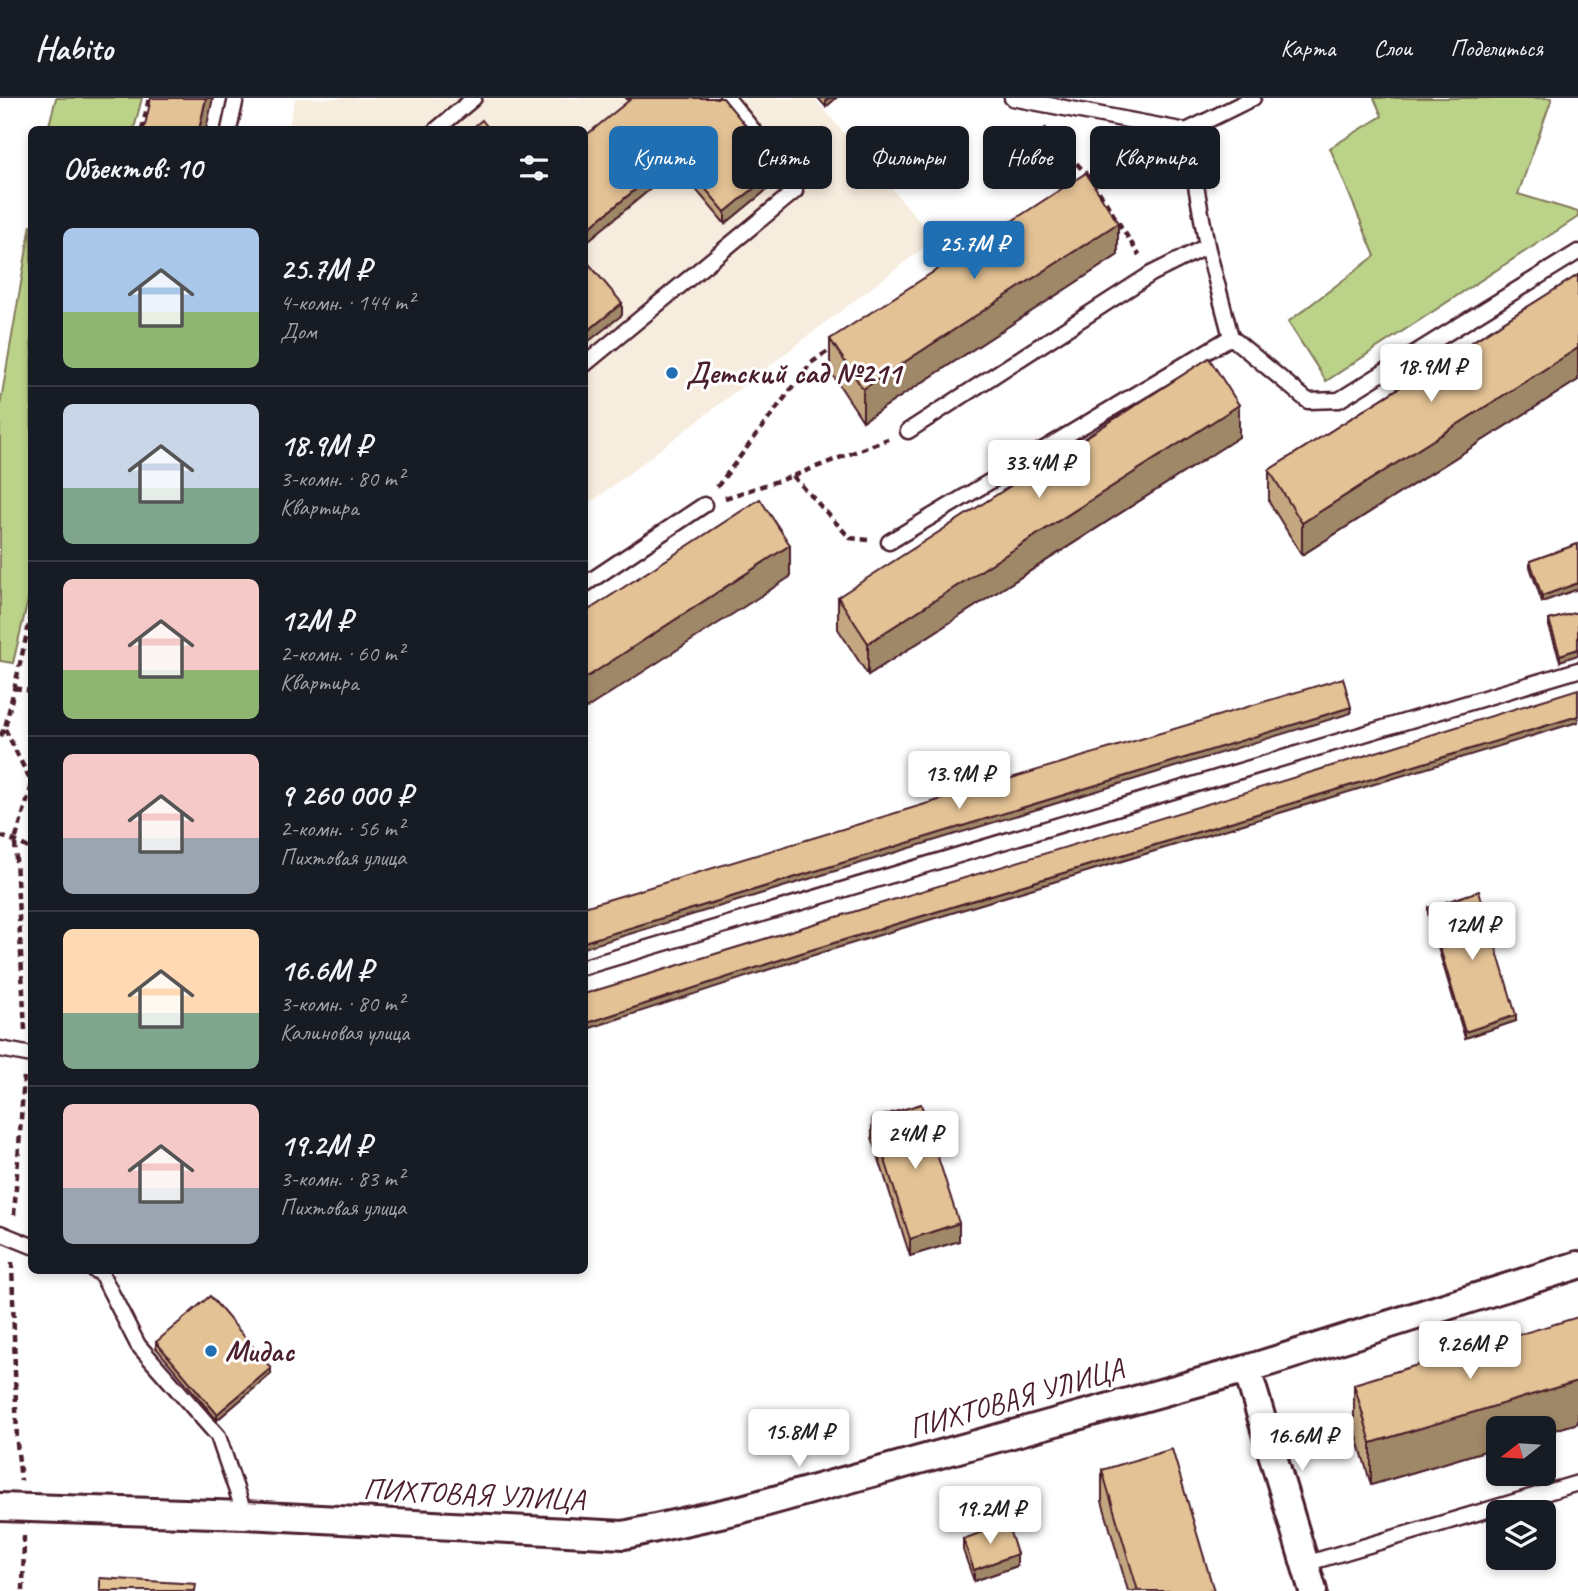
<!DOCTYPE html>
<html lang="ru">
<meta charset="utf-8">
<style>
:root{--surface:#171b24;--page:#242831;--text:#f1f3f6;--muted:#9ea1a6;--line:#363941;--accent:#1f6fb2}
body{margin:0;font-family:Caveat,sans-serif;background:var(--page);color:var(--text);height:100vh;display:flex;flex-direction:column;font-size:26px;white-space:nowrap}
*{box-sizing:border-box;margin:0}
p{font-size:23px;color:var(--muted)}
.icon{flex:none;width:38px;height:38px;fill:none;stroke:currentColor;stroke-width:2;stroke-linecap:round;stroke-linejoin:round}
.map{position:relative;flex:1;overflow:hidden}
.sheet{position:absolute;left:28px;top:28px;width:560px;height:1148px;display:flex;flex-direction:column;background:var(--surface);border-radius:10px;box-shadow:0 4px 10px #0003}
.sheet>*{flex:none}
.guide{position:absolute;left:609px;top:28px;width:665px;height:63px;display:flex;gap:14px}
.needle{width:46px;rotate:253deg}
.fabs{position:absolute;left:1486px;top:1318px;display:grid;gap:14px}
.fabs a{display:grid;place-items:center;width:70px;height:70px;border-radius:10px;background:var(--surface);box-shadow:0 4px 10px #0003;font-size:35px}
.price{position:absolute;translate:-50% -60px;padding:0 16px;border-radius:7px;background:#fff;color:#222;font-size:23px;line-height:46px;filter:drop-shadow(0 2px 4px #0008)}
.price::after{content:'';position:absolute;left:50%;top:42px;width:21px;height:16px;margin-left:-10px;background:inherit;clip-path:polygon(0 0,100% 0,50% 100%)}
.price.current{background:var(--accent);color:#fff}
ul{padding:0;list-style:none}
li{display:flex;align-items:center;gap:21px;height:175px;padding:0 35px}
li+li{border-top:2px solid var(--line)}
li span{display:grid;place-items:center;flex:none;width:196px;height:140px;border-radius:10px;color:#555}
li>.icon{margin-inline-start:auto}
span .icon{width:84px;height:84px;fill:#fffc;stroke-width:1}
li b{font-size:30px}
h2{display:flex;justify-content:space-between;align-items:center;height:84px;padding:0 35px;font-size:30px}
.chip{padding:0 24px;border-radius:10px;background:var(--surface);box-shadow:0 4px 10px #0003;font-size:24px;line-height:63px}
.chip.current{background:var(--accent);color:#fff}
header{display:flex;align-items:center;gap:42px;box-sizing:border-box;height:98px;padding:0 35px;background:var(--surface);border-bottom:2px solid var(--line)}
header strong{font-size:33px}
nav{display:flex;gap:38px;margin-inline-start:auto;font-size:24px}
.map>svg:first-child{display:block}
</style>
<header>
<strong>Habito</strong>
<nav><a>Карта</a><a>Слои</a><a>Поделиться</a></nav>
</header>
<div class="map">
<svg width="1578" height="1493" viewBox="0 0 1578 1493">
<rect width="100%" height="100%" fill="#fff"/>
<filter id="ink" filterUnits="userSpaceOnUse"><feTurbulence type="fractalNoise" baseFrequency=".0143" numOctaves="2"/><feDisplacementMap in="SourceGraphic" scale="14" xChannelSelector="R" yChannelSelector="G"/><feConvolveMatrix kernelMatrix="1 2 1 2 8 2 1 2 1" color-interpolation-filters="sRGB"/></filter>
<g filter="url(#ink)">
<polygon fill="#f7eddf" points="295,0 814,0 935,141 585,409 584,32 288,32"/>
<g fill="#bbd389" stroke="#82795a" stroke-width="2">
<polygon points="56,0 142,0 134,31 48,31"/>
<polygon points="1374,0 1552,0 1518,96 1578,114 1578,119 1326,283 1288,224 1375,158 1330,50 1382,18"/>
<polygon points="31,127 32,485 13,565 0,563 0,308"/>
</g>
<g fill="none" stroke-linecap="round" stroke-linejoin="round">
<g stroke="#4a1f2b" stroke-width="19">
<g id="service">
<polyline points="1012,0 1186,33 1253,0"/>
<polyline points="229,32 236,0"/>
<polyline points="436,32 474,0"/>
<polyline points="1186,33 1207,148 1231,239 1308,303 1339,302 1578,154"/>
<polyline points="584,267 795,93 794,83 727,0"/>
<polyline points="908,333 1151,176 1207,148"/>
<polyline points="889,444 1231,239"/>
<polyline points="584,487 704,407"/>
<polyline points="584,869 1578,572"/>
<polyline points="0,951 32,957"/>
<polyline points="0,1135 32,1148"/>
<polyline points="94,1172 101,1175 138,1247 218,1338 245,1417"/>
<polyline points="1305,1466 1578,1385"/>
</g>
</g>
<g stroke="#4a1f2b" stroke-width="32">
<g id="minor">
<polyline points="1247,1271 1313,1493"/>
<polyline points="0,1409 245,1417 624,1437 742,1411 1247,1271 1578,1167"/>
</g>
</g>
<g stroke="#4a1f2b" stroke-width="4.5" stroke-dasharray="7 5" stroke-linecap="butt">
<polyline points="1044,30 1091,81 1139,157"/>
<polyline points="142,32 149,0"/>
<polyline points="793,378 850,440 868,442"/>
<polyline points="717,389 811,265 834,249"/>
<polyline points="725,400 793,378 888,341"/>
<polyline points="14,590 32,593"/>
<polyline points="5,631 32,686"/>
<polyline points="0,638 5,630 32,514"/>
<polyline points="0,738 15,743 32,752"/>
<polyline points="25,932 15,743 32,687"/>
<polyline points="14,1117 24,979"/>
<polyline points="12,1164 17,1345 21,1383"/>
<polyline points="23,1493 24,1437"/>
</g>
<use href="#service" stroke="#fff" stroke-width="14"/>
<use href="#minor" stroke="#fff" stroke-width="26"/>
</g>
<g fill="#c3a780" stroke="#4a1f2b" stroke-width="2">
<polygon points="626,0 723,0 780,81 725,126 677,69"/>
<polygon points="818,0 836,0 826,9"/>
<polygon points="1118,157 863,323 830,273 830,241"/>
<polygon points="1578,177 1578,282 1302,457 1269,404 1269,372"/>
<polygon points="1239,339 868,577 838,531 838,499"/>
<polygon points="1578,446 1542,504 1530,469 1530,463"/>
<polygon points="1578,514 1560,563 1549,528 1549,522"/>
<polygon points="32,543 32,581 30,580 30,549"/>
<polygon points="1428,810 1516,923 1465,940 1428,816"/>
<polygon points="872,1021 959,1143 910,1158 872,1039"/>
<polygon points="156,1244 271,1276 217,1322 156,1250"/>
<polygon points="1354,1286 1578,1325 1544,1335 1544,1330 1498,1330 1498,1349 1371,1387 1354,1328"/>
<polygon points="1102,1372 1214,1493 1128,1493 1102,1403"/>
<polygon points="963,1441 1017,1468 974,1483 963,1452"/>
</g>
<g fill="#9f8868" stroke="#4a1f2b" stroke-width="2">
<polygon points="206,0 213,0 206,32 199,32"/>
<polygon points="829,0 836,0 826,9 826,3"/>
<polygon points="677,57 677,69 584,146 584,134"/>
<polygon points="780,69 780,81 725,126 725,114"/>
<polygon points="1118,125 1118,157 863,323 863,291"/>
<polygon points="622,205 622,217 584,247 584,236"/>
<polygon points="1578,250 1578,282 1302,457 1302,425"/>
<polygon points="1239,307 1239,339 868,577 868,545"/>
<polygon points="790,447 790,479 584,612 584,581"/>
<polygon points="1578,485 1578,491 1542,504 1542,498"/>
<polygon points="1578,551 1578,557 1560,563 1560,557"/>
<polygon points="1351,609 1351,615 584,850 584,844"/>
<polygon points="1578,618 1578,624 801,861 584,932 584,926 801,855"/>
<polygon points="1516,917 1516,923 1465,940 1465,934"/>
<polygon points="959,1125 959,1143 910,1158 910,1141"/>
<polygon points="271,1270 271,1276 217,1322 217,1316"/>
<polygon points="1578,1283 1578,1325 1544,1335 1544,1330 1498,1330 1498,1349 1371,1387 1371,1345"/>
<polygon points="1017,1456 1017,1468 974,1483 974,1472"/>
</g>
<g fill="#e3c295" stroke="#4a1f2b" stroke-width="2">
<polygon points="151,0 206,0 199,32 144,32"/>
<polygon points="632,0 723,0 780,69 725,114 677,57 584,134 584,39"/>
<polygon points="482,22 490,32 470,32"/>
<polygon points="1086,75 1118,125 863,291 830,241"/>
<polygon points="584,160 622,205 584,236"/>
<polygon points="1578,177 1578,250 1302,425 1269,372"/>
<polygon points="1209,260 1239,307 868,545 838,499"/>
<polygon points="760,401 790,447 584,581 584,515"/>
<polygon points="1578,446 1578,485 1542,498 1530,463"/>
<polygon points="1578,514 1578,551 1560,557 1549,522"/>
<polygon points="1343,580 1351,609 584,844 584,809"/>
<polygon points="1578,591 1578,618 801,855 584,926 584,896 1325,670"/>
<polygon points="1479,793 1516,917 1465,934 1428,810"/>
<polygon points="921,1006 959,1125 910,1141 872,1021"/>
<polygon points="210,1198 271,1270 217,1316 156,1244"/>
<polygon points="1578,1219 1578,1283 1371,1345 1354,1286"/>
<polygon points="1172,1351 1214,1493 1138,1493 1102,1372"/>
<polygon points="1007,1425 1017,1456 974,1472 963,1441"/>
<polygon points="100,1480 196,1486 195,1493 100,1493"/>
</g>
</g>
<g fill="#1f6fb2" stroke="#fff" stroke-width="2.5">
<circle cx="672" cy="275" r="7"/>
<circle cx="211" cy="1253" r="7"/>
</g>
<g text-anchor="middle" stroke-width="6" stroke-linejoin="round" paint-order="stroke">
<g font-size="30" font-weight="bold" fill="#4a1f2b" stroke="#fff" text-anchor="start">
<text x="686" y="285">Детский сад №211</text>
<text x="225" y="1263">Мидас</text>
</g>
<g font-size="30" fill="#4a1f2b" stroke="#fff">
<text transform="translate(1016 1300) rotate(-16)" y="10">ПИХТОВАЯ УЛИЦА</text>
<text transform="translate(474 1396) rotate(3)" y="10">ПИХТОВАЯ УЛИЦА</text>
</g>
</g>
</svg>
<div class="fabs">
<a><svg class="needle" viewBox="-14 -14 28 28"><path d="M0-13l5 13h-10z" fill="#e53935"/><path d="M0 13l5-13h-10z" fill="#9ea1a6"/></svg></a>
<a><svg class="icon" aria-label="layers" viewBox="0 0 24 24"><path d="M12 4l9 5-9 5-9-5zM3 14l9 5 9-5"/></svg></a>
</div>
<b class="price current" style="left:974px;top:183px">25.7M ₽</b>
<b class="price" style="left:1431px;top:306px">18.9M ₽</b>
<b class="price" style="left:1039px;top:402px">33.4M ₽</b>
<b class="price" style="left:959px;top:713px">13.9M ₽</b>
<b class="price" style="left:1472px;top:864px">12M ₽</b>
<b class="price" style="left:915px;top:1073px">24M ₽</b>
<b class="price" style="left:1470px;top:1283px">9.26M ₽</b>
<b class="price" style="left:799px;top:1371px">15.8M ₽</b>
<b class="price" style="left:1302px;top:1375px">16.6M ₽</b>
<b class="price" style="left:990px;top:1448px">19.2M ₽</b>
<div class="guide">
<a class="chip current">Купить</a>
<a class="chip">Снять</a>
<a class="chip">Фильтры</a>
<a class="chip">Новое</a>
<a class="chip">Квартира</a>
</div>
<section class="sheet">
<h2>Объектов: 10<svg class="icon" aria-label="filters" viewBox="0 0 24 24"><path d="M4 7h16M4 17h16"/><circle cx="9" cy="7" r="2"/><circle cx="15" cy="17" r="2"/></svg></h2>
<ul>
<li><span style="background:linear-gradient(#a9c7e8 60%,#8fb573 0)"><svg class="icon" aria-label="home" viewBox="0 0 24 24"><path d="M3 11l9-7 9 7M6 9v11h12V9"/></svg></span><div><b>25.7M ₽</b><p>4-комн. · 144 m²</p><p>Дом</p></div></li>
<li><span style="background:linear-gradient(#c9d6e8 60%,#7fa58c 0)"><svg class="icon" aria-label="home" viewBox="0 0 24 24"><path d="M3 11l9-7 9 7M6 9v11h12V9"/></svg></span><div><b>18.9M ₽</b><p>3-комн. · 80 m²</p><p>Квартира</p></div></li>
<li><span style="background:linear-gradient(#f6c9c9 65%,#8fb573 0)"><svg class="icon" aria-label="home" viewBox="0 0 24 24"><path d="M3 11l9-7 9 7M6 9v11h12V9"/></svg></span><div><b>12M ₽</b><p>2-комн. · 60 m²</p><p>Квартира</p></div></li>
<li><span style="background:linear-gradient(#f6c9c9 60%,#9aa5b1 0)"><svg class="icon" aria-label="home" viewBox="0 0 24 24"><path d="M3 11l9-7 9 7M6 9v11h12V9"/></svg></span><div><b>9 260 000 ₽</b><p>2-комн. · 56 m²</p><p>Пихтовая улица</p></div></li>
<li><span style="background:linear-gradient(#ffd9b3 60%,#7fa58c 0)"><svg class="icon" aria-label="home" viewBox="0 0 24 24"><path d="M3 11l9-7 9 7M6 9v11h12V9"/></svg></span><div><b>16.6M ₽</b><p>3-комн. · 80 m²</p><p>Калиновая улица</p></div></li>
<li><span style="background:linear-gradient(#f6c9c9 60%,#9aa5b1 0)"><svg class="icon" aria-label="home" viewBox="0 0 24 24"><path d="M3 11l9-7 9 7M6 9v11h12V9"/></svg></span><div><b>19.2M ₽</b><p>3-комн. · 83 m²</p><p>Пихтовая улица</p></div></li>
</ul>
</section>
</div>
